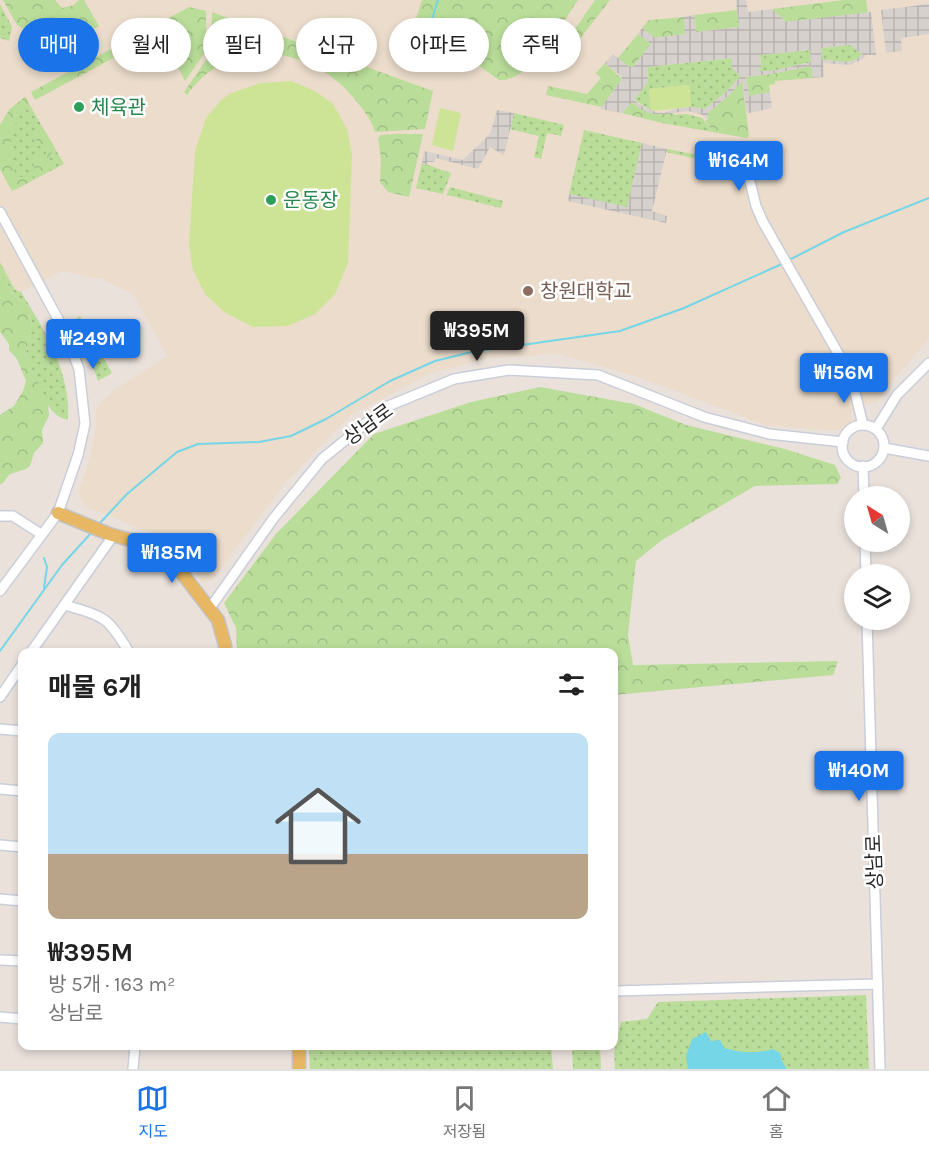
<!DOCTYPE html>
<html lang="ko">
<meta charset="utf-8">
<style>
:root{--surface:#fff;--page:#f6f6f6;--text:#222;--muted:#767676;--line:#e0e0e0;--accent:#1a73e8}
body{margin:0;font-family:Karla,"Noto Sans KR",sans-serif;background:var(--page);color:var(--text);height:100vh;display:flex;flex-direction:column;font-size:22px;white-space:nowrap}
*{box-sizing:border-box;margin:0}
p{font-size:20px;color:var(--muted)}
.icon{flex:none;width:33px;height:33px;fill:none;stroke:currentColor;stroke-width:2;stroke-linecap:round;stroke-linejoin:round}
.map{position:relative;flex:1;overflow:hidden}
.sheet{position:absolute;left:18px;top:648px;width:600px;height:402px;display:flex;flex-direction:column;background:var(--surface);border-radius:12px;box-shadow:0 3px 9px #0003}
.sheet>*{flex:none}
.top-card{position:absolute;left:18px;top:18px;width:600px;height:54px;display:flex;gap:12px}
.needle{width:39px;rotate:323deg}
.tools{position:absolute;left:844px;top:486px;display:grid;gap:12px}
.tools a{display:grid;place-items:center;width:66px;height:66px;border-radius:50%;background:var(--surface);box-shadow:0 3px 9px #0003;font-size:30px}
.price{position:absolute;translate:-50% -51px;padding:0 14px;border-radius:6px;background:var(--accent);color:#fff;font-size:20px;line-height:39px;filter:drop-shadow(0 2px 3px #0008)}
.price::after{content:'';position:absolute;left:50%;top:36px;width:18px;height:14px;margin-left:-9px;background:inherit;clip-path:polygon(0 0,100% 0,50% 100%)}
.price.active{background:#222;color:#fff}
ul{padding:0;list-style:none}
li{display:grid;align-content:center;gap:12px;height:318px;padding:0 30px}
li+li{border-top:2px solid var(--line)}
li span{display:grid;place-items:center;height:186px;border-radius:12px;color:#555}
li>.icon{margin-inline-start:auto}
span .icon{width:108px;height:108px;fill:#fffc;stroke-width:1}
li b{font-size:26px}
h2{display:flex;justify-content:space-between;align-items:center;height:72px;padding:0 30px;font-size:26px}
.pill{padding:0 21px;border-radius:27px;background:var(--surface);box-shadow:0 3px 9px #0003;font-size:21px;line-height:54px}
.pill.active{background:var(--accent);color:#fff}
.dock{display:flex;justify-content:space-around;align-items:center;height:84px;border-top:2px solid var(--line);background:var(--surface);font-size:16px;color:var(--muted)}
.dock a{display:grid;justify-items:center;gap:3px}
.dock .active{color:var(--accent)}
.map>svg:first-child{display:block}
</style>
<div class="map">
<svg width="929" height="1069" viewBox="0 0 929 1069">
<defs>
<pattern id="green-dots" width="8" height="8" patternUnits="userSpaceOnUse" patternTransform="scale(1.5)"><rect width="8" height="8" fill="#badd9a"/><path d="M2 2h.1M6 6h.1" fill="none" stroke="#a0be85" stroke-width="1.8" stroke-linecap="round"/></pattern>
<pattern id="forest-crowns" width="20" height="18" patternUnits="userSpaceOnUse" patternTransform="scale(1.5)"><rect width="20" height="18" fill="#badd9a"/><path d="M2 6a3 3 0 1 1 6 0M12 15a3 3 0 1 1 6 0" fill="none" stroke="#a0be85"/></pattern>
<pattern id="plaza-grid" width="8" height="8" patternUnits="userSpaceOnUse" patternTransform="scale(1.5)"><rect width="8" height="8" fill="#d6d1cd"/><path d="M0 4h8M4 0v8" fill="none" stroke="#b8b3b0"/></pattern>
</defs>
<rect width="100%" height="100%" fill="#eae1db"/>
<polygon fill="#ebdccb" points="0,0 929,0 929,339 887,387 877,403 864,404 852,410 851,421 847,426 838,431 766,425 641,378 560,354 488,358 431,373 351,415 286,482 213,579 203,583 182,554 157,535 84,506 79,492 89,461 96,428 96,412 99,404 113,391 167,356 133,294 102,279 62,271 21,292 15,290 0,262"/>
<g fill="url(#green-dots)">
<polygon points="0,4 12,27 9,41 0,38"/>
<path d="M851,45L862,54C851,68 837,59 822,60L821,48Z"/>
<polygon points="810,50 811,62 772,71 758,71 761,66 760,55"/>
<path d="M733,58C730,66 735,72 741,76L726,92L705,109L691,107L689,85L649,89L651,111L634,99L648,82L647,67Z"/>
<polygon points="25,97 64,164 12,191 0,169 0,125 10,109"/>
<polygon points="514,113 564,125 561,136 547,133 541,159 534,157 539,136 510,129"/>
<polygon points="686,114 702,118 713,132 662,123 674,115"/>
<polygon points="584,130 642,143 627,208 569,194"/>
<polygon points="667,149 708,157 707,161 666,152"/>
<polygon points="422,163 451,173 443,194 416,188"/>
<polygon points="450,187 503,201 501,208 447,195"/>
<path d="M0,262L15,290L21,292C45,331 71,372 68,420C43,415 37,376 25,357L32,323L26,303L14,296L5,279L0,278Z"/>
<polygon points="80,316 112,373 98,381 87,349 73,321"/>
<polygon points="866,995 869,1069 615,1069 614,1052 621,1022 647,1019 658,1002"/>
<polygon points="309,1046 551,1046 553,1069 310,1069"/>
<polygon points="572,1046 600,1046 601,1069 573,1069"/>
</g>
<g fill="url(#forest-crowns)">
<polygon points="3,0 55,0 62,8 74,5 79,0 84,0 99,26 52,52 43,48 37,37 17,25"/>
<path d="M422,0H578C562,23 530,83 499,80L471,60L451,72L405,53Z"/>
<polygon points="595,0 610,0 558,67 552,67 551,64"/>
<polygon points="843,0 866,0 868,13 786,22 772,9"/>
<polygon points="189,7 206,11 206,51 185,81 160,33 35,100 31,92"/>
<polygon points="737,10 739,27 696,32 694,15"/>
<polygon points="212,12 228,18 211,44"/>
<polygon points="684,17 686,34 655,38 642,28 649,20"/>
<path d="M234,19L433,91L425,129L375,132C371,118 362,108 353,97C309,44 229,36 187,95L184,92Z"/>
<polygon points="638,34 651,44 633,67 628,66 618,58"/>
<polygon points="605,63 622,79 602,107 546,95 548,86 587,94 601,78 596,73"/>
<polygon points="812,66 813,78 775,81 775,84 769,85 770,92 749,96 746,77 770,74"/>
<polygon points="742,81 749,136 747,138 713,132 705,121 708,119 708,113 727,97"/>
<path d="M25,97L29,103C0,129 8,199 34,170L33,159L47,153L35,138L36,132L40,130L45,131L55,148L47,159L53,165C48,173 42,171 35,174L30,182L12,191L0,169V125L10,109Z"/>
<path d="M632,102C644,111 658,118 673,112L674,115L662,123L622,113Z"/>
<polygon points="395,134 423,134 409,197 388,192 380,182 381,159 378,138 381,135"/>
<polygon points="0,278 5,279 14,296 26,303 32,323 25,357 32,368 48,405 49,416 42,430 43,443 34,453 30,466 26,469 10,474 2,484 0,484 0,415 14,406 23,391 26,381 17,359 9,350 9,344 0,332"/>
<polygon points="540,387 634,404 686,425 785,449 835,465 841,478 837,484 755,486 662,540 636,561 628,635 633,665 838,661 833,675 614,695 614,652 237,652 236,628 224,603 276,534 374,434 471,402"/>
</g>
<g fill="#cde497">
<polygon points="291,81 315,91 333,104 347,129 352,155 348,263 335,294 315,314 288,326 253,327 224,312 205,294 193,270 189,244 195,151 206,118 221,100 231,93 261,83"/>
<polygon points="689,85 691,107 651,111 649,89"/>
<polygon points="440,108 461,113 453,151 432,145"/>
</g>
<g fill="url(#plaza-grid)" fill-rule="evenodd">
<path d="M736,0H746L748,12L772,9L786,22L871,12L876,55H866L863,59L850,65L823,63L824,77L813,78L811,66L770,74L746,77L749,96L770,92L772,108L750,113H747L742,81L728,96L708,113V119L701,114L687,111L667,114H654L642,110L632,102L622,113L600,109L622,79L621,76L605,63L613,54L628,66L633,67L651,44L638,34L642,28L655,38L685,34L684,17L694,15L696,32L739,27ZM850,45L862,54L856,60L847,62L822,60L821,48ZM810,50L811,62L772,71H758L761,67L760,55ZM732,58L731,67L741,76L726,92L705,109L689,107L675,109L664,113L656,112L645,108L634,100L648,82L647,67Z"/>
<polygon points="929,4 929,34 901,38 902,51 886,53 881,10"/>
<polygon points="497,110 514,113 504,155 490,147 478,169 436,158 434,162 427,162 427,165 422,163 424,151 463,160 490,134"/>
<polygon points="642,143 667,149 652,211 667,216 666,223 568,201 569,194 627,207"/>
</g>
<g fill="#74d6e6">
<path d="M23,33C30,34 37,42 40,48L20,43Z"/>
<path d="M706,1032L711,1041L720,1040L724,1048C742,1053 755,1054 773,1049L781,1054V1060L787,1069H688L686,1056L692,1039Z"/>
</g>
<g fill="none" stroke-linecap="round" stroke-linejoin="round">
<g stroke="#74d6e6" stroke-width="2">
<polyline points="431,22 438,0"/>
<polyline points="789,260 844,232 929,198"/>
<polyline points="99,524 127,494 177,452 198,444 259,442 291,436 326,419 390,381 435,361 472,352 620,331 684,308 784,263"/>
<polyline points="44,558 47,567 44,588"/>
<polyline points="0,651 62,565 91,533"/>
</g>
<g stroke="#c9ced9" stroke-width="12">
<g id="minor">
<polyline points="743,153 756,206 763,222 851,376 863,425"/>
<polyline points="0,212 64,330 79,369 85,424 78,455 58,513 0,591"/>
<circle cx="863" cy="446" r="21"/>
<polyline points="876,429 897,395 929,363"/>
<polyline points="884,448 929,456"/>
<polyline points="863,466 864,496"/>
<polyline points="0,516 13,516 41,534"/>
<polyline points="865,542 866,574"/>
<path d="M65,605C105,617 107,616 129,652"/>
<polyline points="210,608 273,519 322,459 386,407 454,379 509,370 598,375 704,417 769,434 843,442"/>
<polyline points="867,620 880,1069"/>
<polyline points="31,652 113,536"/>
<polyline points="0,697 22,665"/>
<polyline points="0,729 22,731"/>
<polyline points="0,789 22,791"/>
<polyline points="0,845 22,847"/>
<polyline points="0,899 22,901"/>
<polyline points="0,960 22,961"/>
<polyline points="614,991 878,984"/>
<polyline points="0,1017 22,1019"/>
<polyline points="133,1069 135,1046"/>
</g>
</g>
<g stroke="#c3c3c3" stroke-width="15">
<g id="major">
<polyline points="58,513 109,534 155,547 175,564 218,620 225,645 225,652"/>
<polyline points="299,1046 299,1069"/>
</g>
</g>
<use href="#minor" stroke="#fff" stroke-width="9"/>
<use href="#major" stroke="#e7b763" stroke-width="12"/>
</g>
<g fill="#2e9e5b" stroke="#fff" stroke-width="2">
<circle cx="79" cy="107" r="6"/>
<circle cx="271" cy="200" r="6"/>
</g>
<circle fill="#8d6e63" stroke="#fff" stroke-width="2" cx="528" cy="291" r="6"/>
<g text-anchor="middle" stroke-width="5" stroke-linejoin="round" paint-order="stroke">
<g font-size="20" fill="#27864d" stroke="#fff" text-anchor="start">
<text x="91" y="114">체육관</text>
<text x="283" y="207">운동장</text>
</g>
<g font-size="20" fill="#785e54" stroke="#fff" text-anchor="start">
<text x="540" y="298">창원대학교</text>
</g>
<g font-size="20" fill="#282828" stroke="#fff">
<text transform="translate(368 424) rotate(-36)" y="7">상남로</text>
<text transform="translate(874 862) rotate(-92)" y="7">상남로</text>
</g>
</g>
</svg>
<div class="tools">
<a><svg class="needle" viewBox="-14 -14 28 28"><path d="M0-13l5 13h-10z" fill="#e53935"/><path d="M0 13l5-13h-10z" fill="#767676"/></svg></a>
<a><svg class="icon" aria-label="layers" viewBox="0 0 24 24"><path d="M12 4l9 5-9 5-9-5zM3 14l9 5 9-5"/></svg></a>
</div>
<b class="price" style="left:739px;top:192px">₩164M</b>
<b class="price active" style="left:477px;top:362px">₩395M</b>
<b class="price" style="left:93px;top:370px">₩249M</b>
<b class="price" style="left:844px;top:404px">₩156M</b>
<b class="price" style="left:172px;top:584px">₩185M</b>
<b class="price" style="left:859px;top:802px">₩140M</b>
<div class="top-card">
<a class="pill active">매매</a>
<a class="pill">월세</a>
<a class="pill">필터</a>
<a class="pill">신규</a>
<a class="pill">아파트</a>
<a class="pill">주택</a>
</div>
<section class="sheet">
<h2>매물 6개<svg class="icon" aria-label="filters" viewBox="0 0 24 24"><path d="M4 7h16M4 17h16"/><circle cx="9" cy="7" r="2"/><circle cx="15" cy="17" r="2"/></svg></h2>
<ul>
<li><span style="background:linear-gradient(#bfe0f5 65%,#b9a48a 0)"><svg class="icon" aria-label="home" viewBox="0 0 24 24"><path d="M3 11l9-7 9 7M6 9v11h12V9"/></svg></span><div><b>₩395M</b><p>방 5개 · 163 m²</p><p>상남로</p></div></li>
</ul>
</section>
</div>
<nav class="dock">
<a class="active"><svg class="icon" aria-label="map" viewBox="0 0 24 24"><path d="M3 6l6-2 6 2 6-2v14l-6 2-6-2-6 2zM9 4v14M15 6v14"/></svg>지도</a>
<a><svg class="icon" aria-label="saved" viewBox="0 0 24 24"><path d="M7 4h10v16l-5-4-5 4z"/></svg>저장됨</a>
<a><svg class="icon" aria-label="home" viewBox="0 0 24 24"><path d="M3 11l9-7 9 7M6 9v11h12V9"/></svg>홈</a>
</nav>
